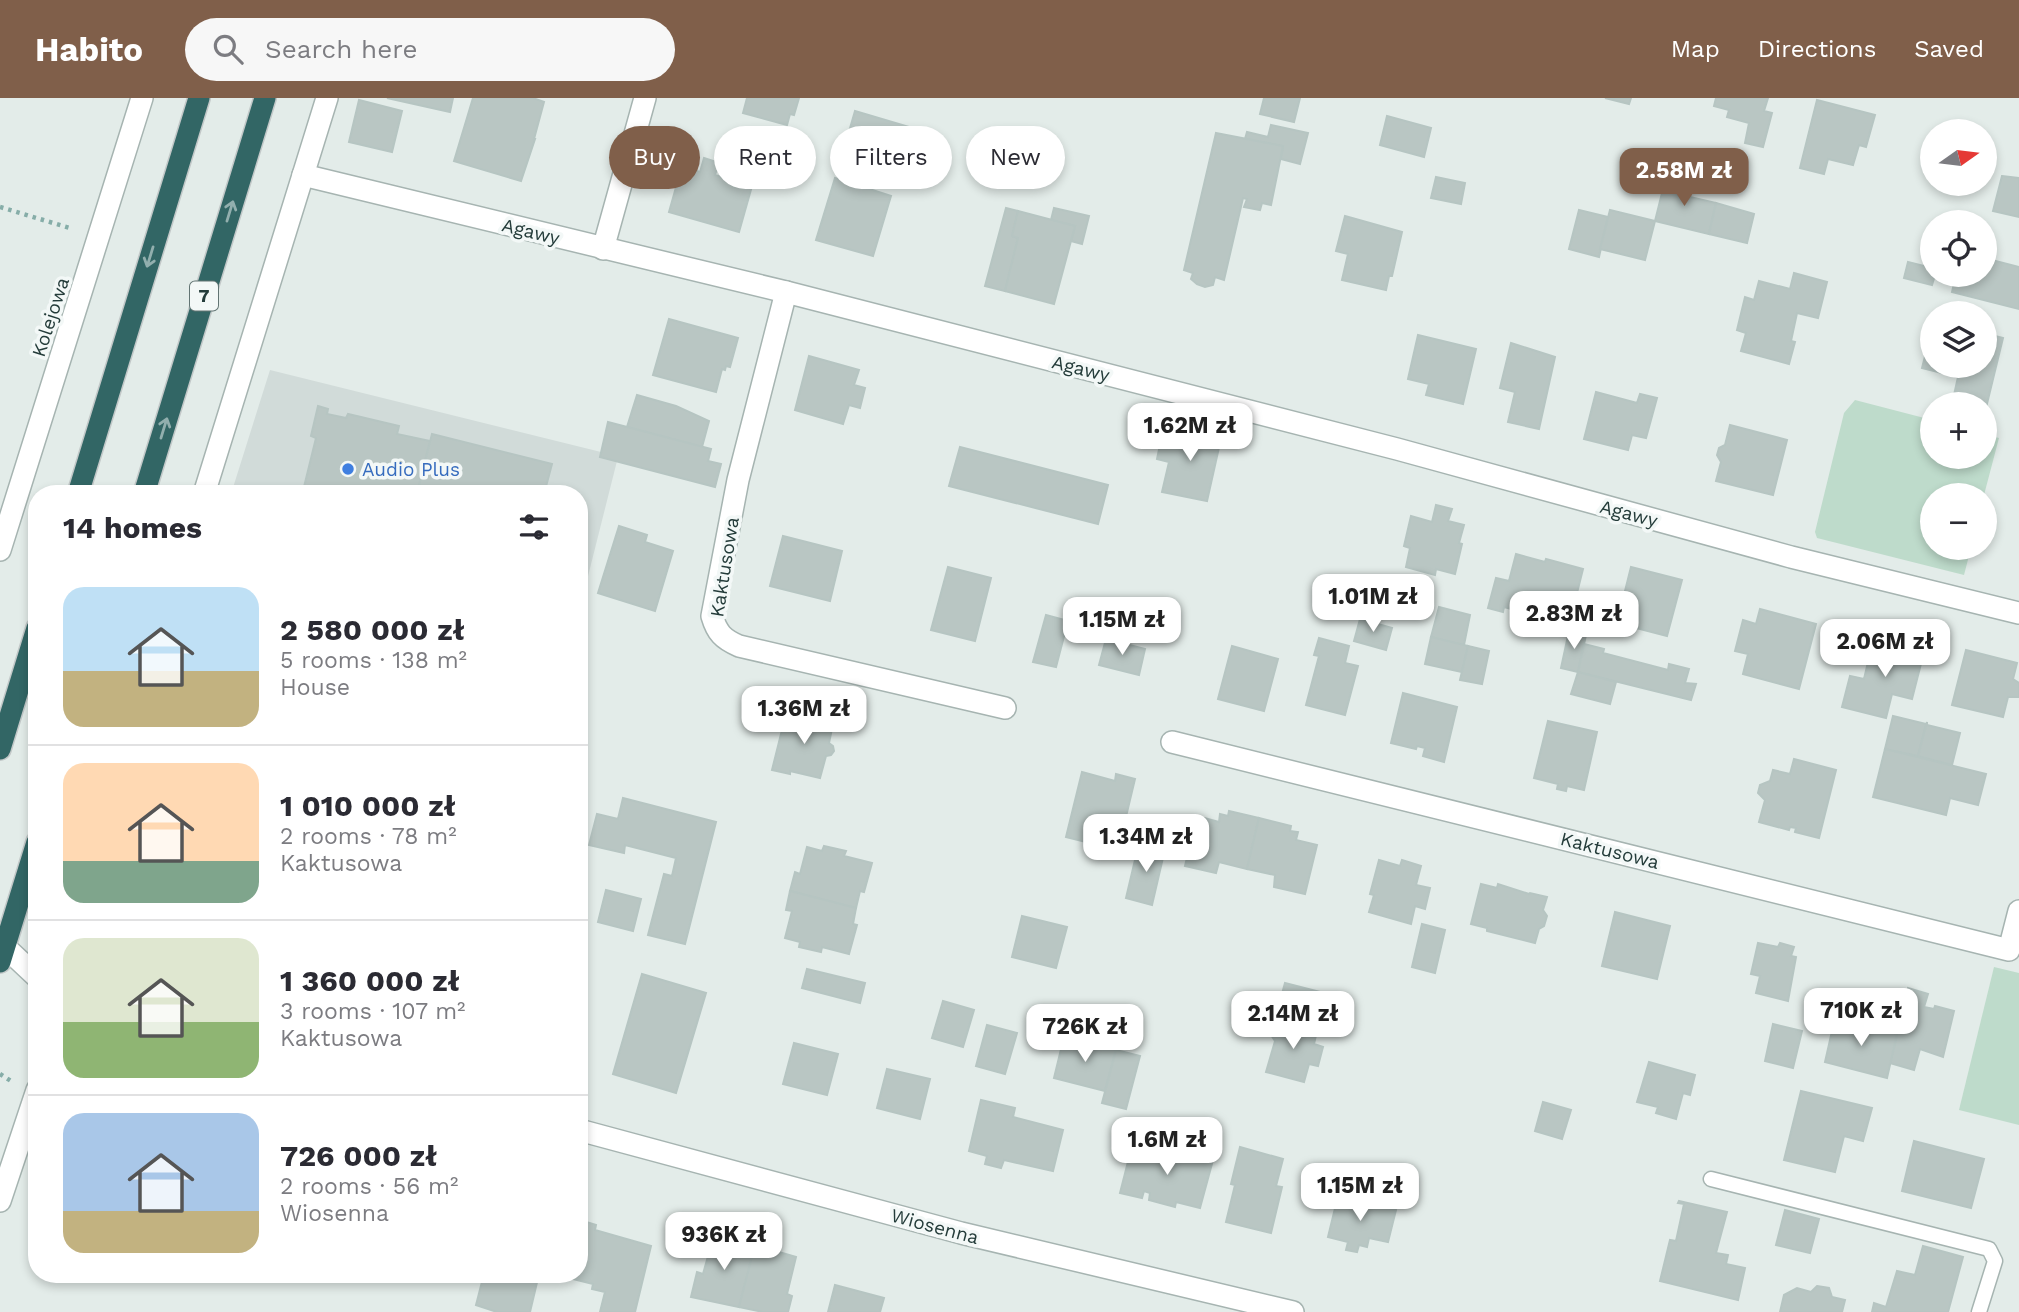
<!DOCTYPE html>
<meta charset="utf-8">
<style>
:root{--surface:#fff;--page:#f7f7f7;--text:#2b2b33;--muted:#7c7c81;--line:#e1e1e2;--accent:#805f4a}
body{margin:0;font-family:"Work Sans",sans-serif;background:var(--page);color:var(--text);height:100vh;display:flex;flex-direction:column;font-size:26px;white-space:nowrap}
*{box-sizing:border-box;margin:0}
p{font-size:23px;color:var(--muted)}
.icon{flex:none;width:38px;height:38px;fill:none;stroke:currentColor;stroke-width:2;stroke-linecap:round;stroke-linejoin:round}
.map{position:relative;flex:1;overflow:hidden}
.drawer{position:absolute;left:28px;top:387px;width:560px;height:798px;display:flex;flex-direction:column;background:var(--surface);border-radius:28px;box-shadow:0 4px 10px #0003}
.drawer>*{flex:none}
.banner{position:absolute;left:609px;top:28px;width:665px;height:63px;display:flex;gap:14px}
.needle{width:46px;rotate:76deg}
.tools{position:absolute;left:1920px;top:21px;display:grid;gap:14px}
.tools a{display:grid;place-items:center;width:77px;height:77px;border-radius:50%;background:var(--surface);box-shadow:0 4px 10px #0003;font-size:35px}
.price{position:absolute;translate:-50% -60px;padding:0 16px;border-radius:14px;background:#fff;color:#222;font-size:23px;line-height:46px;filter:drop-shadow(0 2px 4px #0008)}
.price::after{content:'';position:absolute;left:50%;top:42px;width:21px;height:16px;margin-left:-10px;background:inherit;clip-path:polygon(0 0,100% 0,50% 100%)}
.price.active{background:var(--accent);color:#fff}
ul{padding:0;list-style:none}
li{display:flex;align-items:center;gap:21px;height:175px;padding:0 35px}
li+li{border-top:2px solid var(--line)}
li span{display:grid;place-items:center;flex:none;width:196px;height:140px;border-radius:21px;color:#555}
li>.icon{margin-inline-start:auto}
span .icon{width:84px;height:84px;fill:#fffc;stroke-width:1}
li b{font-size:30px}
h2{display:flex;justify-content:space-between;align-items:center;height:84px;padding:0 35px;font-size:30px}
.tag{padding:0 24px;border-radius:32px;background:var(--surface);box-shadow:0 4px 10px #0003;font-size:24px;line-height:63px}
.tag.active{background:var(--accent);color:#fff}
header{display:flex;align-items:center;gap:42px;box-sizing:border-box;height:98px;padding:0 35px;background:var(--accent);color:#fff}
header strong{font-size:33px}
nav{display:flex;gap:38px;margin-inline-start:auto;font-size:24px}
.search{width:490px;height:63px;background:var(--page);display:flex;align-items:center;gap:18px;box-sizing:border-box;padding:0 24px;border-radius:38px;color:var(--muted);font-size:26px}
.map>svg:first-child{display:block}
</style>
<header>
<strong>Habito</strong>
<div class="search"><svg class="icon" aria-label="search" viewBox="0 0 24 24"><circle cx="10" cy="10" r="6"/><path d="M15 15l6 6"/></svg>Search here</div>
<nav><a>Map</a><a>Directions</a><a>Saved</a></nav>
</header>
<div class="map">
<svg width="2019" height="1214" viewBox="0 0 2019 1214">
<rect width="100%" height="100%" fill="#e3ece9"/>
<polygon fill="#d1dbd9" points="270,272 601,354 617,363 581,506 579,396 231,396"/>
<g fill="#bedbcb">
<polygon points="1855,302 1932,322 1932,359 1984,359 1985,336 1999,340 1984,397 1932,397 1932,450 1971,450 1964,477 1817,440 1815,434 1844,315"/>
<polygon points="1994,869 2019,875 2019,1027 1959,1012"/>
</g>
<g fill="#b9c6c3" stroke="#b6c5c2" stroke-width="2">
<polygon points="387,0 453,0 450,14"/>
<polygon points="473,0 533,0 544,4 534,41 535,41 521,83 454,63"/>
<polygon points="747,0 799,0 794,17 790,16 787,27 743,15"/>
<polygon points="1264,0 1300,0 1294,24 1260,16"/>
<polygon points="1605,0 1631,0 1629,6"/>
<polygon points="1716,0 1768,0 1764,13 1772,15 1763,49 1745,45 1749,25 1727,19 1729,12 1714,8"/>
<polygon points="359,2 402,13 392,54 349,44"/>
<polygon points="1817,2 1875,17 1866,49 1859,47 1853,67 1828,61 1824,76 1800,70"/>
<polygon points="855,13 919,32 911,62 846,44"/>
<polygon points="1387,18 1431,30 1424,59 1380,47"/>
<polygon points="1271,27 1308,35 1300,66 1281,61 1283,48 1245,41 1247,34 1268,39"/>
<polygon points="1216,35 1283,48 1271,107 1262,105 1260,112 1244,109 1247,101 1243,100 1224,182 1215,179 1213,187 1205,189 1197,186 1191,181 1193,175 1184,172"/>
<polygon points="704,60 719,65 715,77 752,88 739,134 669,114 682,68 700,74"/>
<polygon points="2002,78 2019,80 2019,119 1993,113"/>
<polygon points="1436,79 1465,85 1461,106 1431,100"/>
<polygon points="1666,79 1693,87 1690,99 1716,105 1709,136 1655,123"/>
<polygon points="835,80 891,98 873,158 816,142"/>
<polygon points="1716,105 1754,116 1747,145 1709,136"/>
<polygon points="1006,110 1018,113 1012,138 1018,140 1005,193 985,188"/>
<polygon points="1054,110 1089,118 1082,146 1071,143 1075,128 1051,122"/>
<polygon points="1579,112 1608,119 1599,159 1569,151"/>
<polygon points="1610,112 1655,123 1645,162 1600,151"/>
<polygon points="1018,113 1075,128 1054,206 1005,193 1018,140 1012,138"/>
<polygon points="1345,118 1402,134 1392,178 1389,178 1386,192 1342,182 1348,156 1336,153"/>
<polygon points="1984,160 2019,169 2019,211 1952,194 1956,177 1984,177"/>
<polygon points="1908,164 1932,170 1932,177 1935,177 1932,187 1904,180"/>
<polygon points="1794,175 1827,184 1818,220 1797,215 1791,243 1795,244 1789,266 1741,253 1746,235 1737,232 1745,199 1754,202 1759,183 1790,191"/>
<polygon points="669,221 738,240 730,269 726,268 725,272 722,271 716,294 653,277"/>
<polygon points="1984,228 1989,229 1987,236 2003,240 1984,318 1984,306 1952,306 1958,279 1922,270 1932,231 1932,268 1984,268"/>
<polygon points="1418,237 1476,251 1463,306 1426,297 1429,286 1408,281"/>
<polygon points="1511,245 1555,259 1539,331 1508,324 1515,294 1500,290"/>
<polygon points="809,258 859,272 854,287 865,290 860,310 849,307 843,326 795,312"/>
<polygon points="1596,294 1637,305 1640,296 1657,300 1646,340 1632,337 1628,352 1584,341"/>
<polygon points="637,297 676,308 709,323 702,349 627,329"/>
<polygon points="318,308 328,311 327,316 346,320 348,316 399,328 397,336 430,343 417,396 297,396 298,391 303,393 316,340 311,338"/>
<polygon points="608,324 711,351 708,363 721,366 715,389 600,359"/>
<polygon points="1192,325 1212,330 1209,342 1220,345 1207,403 1162,394 1169,364 1157,361 1161,342 1173,345 1176,335 1189,338"/>
<polygon points="1730,327 1787,342 1773,397 1716,383 1721,364 1717,357 1719,350 1725,347"/>
<polygon points="432,336 552,366 544,396 417,396"/>
<polygon points="960,349 1108,387 1098,426 949,388"/>
<polygon points="1436,407 1452,411 1448,423 1464,427 1459,445 1462,446 1455,476 1436,471 1435,477 1406,469 1410,450 1404,448 1411,418 1432,424"/>
<polygon points="619,428 647,437 645,444 673,453 655,513 598,495"/>
<polygon points="783,438 842,453 830,503 770,488"/>
<polygon points="1516,456 1545,464 1546,461 1583,471 1573,511 1537,503 1533,517 1504,509 1503,514 1488,510 1496,480 1509,483"/>
<polygon points="948,469 991,480 975,543 931,532"/>
<polygon points="1631,469 1682,482 1667,538 1617,525"/>
<polygon points="1439,509 1470,517 1464,547 1431,539"/>
<polygon points="1760,511 1816,526 1799,591 1743,576 1748,556 1735,553 1743,522 1756,526"/>
<polygon points="1046,517 1068,523 1056,569 1033,564"/>
<polygon points="1360,521 1392,530 1386,552 1354,543"/>
<polygon points="1569,533 1586,537 1578,574 1561,570"/>
<polygon points="1431,539 1468,548 1462,574 1425,566"/>
<polygon points="1319,540 1349,548 1345,565 1358,568 1345,617 1306,607 1319,558 1314,557"/>
<polygon points="1106,541 1145,551 1139,577 1099,567"/>
<polygon points="1873,543 1904,551 1905,545 1925,550 1912,601 1892,596 1886,620 1842,609 1850,578 1864,581"/>
<polygon points="1584,546 1604,551 1603,555 1668,572 1669,566 1689,571 1685,585 1696,586 1691,602 1578,574"/>
<polygon points="1232,548 1278,561 1264,613 1218,601"/>
<polygon points="1468,548 1489,553 1482,586 1460,582"/>
<polygon points="1966,552 2017,565 2013,581 2019,585 2019,599 2008,599 2003,619 1952,607"/>
<polygon points="1578,574 1616,584 1610,606 1571,596"/>
<polygon points="1403,595 1457,609 1444,664 1423,658 1425,650 1417,648 1416,651 1391,645"/>
<polygon points="786,616 814,622 815,617 834,621 829,645 833,648 834,653 831,657 826,658 820,680 790,673 790,676 772,672"/>
<polygon points="1893,618 1926,626 1918,658 1885,651"/>
<polygon points="1548,623 1597,634 1584,692 1567,688 1566,693 1557,691 1558,686 1534,680"/>
<polygon points="1927,624 1927,627 1960,635 1952,667 1918,658"/>
<polygon points="1885,651 1986,676 1978,707 1950,700 1946,717 1873,699"/>
<polygon points="1794,661 1836,672 1819,740 1795,734 1796,730 1790,729 1789,732 1759,724 1765,702 1758,695 1760,687 1770,683 1773,672 1790,676"/>
<polygon points="1082,674 1115,683 1116,676 1135,681 1118,752 1066,739"/>
<polygon points="623,700 716,724 685,846 648,837 664,776 672,778 676,760 625,747 624,755 589,747 597,716 618,721"/>
<polygon points="1229,713 1259,720 1247,771 1219,764 1216,775 1185,768 1197,718 1219,724 1220,716 1228,718"/>
<polygon points="1259,720 1291,728 1290,733 1298,734 1296,742 1317,747 1305,796 1274,789 1275,777 1247,771"/>
<polygon points="1139,745 1165,751 1152,807 1126,800"/>
<polygon points="824,748 846,753 844,758 872,765 864,794 860,793 856,810 790,793 795,774 800,776 807,749 822,753"/>
<polygon points="1379,762 1400,768 1402,762 1421,768 1416,787 1430,790 1425,811 1415,808 1411,826 1369,814 1374,797 1370,796"/>
<polygon points="1481,786 1497,790 1498,786 1529,796 1530,795 1547,799 1543,812 1547,818 1544,828 1539,831 1535,845 1487,833 1487,830 1471,826"/>
<polygon points="606,792 641,801 633,833 598,824"/>
<polygon points="790,793 856,810 853,826 857,827 849,856 822,849 821,854 799,849 800,844 785,840 792,813 786,812"/>
<polygon points="1615,814 1670,828 1657,881 1602,868"/>
<polygon points="1022,818 1067,829 1056,870 1012,859"/>
<polygon points="1422,826 1445,832 1435,875 1412,869"/>
<polygon points="1758,845 1778,849 1780,845 1794,849 1791,858 1796,859 1788,903 1756,895 1760,878 1751,876"/>
<polygon points="807,871 865,885 860,905 802,890"/>
<polygon points="642,876 706,895 676,995 613,976"/>
<polygon points="1285,885 1328,896 1324,912 1332,914 1328,928 1320,926 1318,933 1275,921"/>
<polygon points="1908,890 1928,896 1924,909 1934,911 1935,908 1954,913 1943,959 1920,951 1914,972 1890,965"/>
<polygon points="943,903 974,912 963,949 932,940"/>
<polygon points="1835,920 1897,936 1887,980 1825,964"/>
<polygon points="1276,922 1317,933 1314,946 1323,949 1318,968 1309,966 1304,984 1266,974 1275,943 1271,937"/>
<polygon points="1773,926 1802,933 1793,970 1765,963"/>
<polygon points="987,927 1017,935 1005,976 976,968"/>
<polygon points="1064,939 1116,952 1105,993 1054,980"/>
<polygon points="794,945 838,956 827,997 783,986"/>
<polygon points="1116,952 1140,958 1126,1011 1102,1005"/>
<polygon points="1649,964 1695,977 1690,997 1683,995 1676,1021 1656,1015 1658,1009 1637,1004"/>
<polygon points="887,971 930,981 920,1021 877,1010"/>
<polygon points="1801,993 1872,1010 1863,1043 1844,1038 1835,1074 1784,1062"/>
<polygon points="981,1002 1015,1010 1013,1019 1063,1032 1053,1073 1004,1062 1001,1070 985,1066 987,1058 969,1053"/>
<polygon points="1543,1004 1571,1012 1562,1041 1535,1033"/>
<polygon points="1914,1043 1984,1061 1971,1110 1902,1093"/>
<polygon points="1132,1048 1161,1056 1162,1049 1213,1062 1200,1110 1176,1104 1175,1109 1149,1102 1150,1095 1144,1093 1142,1100 1120,1095"/>
<polygon points="1240,1049 1283,1061 1276,1088 1282,1089 1271,1135 1226,1124 1235,1087 1231,1086"/>
<polygon points="1338,1098 1396,1112 1388,1144 1369,1140 1367,1149 1359,1147 1357,1154 1346,1152 1348,1144 1328,1139"/>
<polygon points="1679,1103 1727,1114 1716,1155 1728,1157 1726,1166 1745,1170 1738,1202 1660,1183 1670,1142 1676,1143 1684,1106 1678,1105"/>
<polygon points="1785,1112 1819,1121 1810,1155 1776,1147"/>
<polygon points="583,1123 596,1127 595,1132 651,1148 635,1214 600,1214 605,1194 592,1191 593,1186 573,1181 574,1176 579,1176 579,1138"/>
<polygon points="714,1137 755,1147 739,1209 691,1199 697,1174 703,1176"/>
<polygon points="755,1147 796,1159 787,1196 792,1198 788,1214 763,1214 739,1209"/>
<polygon points="1923,1148 1963,1159 1948,1214 1872,1214 1874,1205 1886,1209 1897,1173 1915,1177"/>
<polygon points="484,1176 539,1176 530,1214 497,1214 476,1207"/>
<polygon points="835,1187 884,1200 880,1214 828,1214"/>
<polygon points="1817,1188 1829,1190 1832,1199 1845,1202 1842,1214 1780,1214 1784,1197 1797,1190 1811,1194"/>
</g>
<g fill="none" stroke-linecap="round" stroke-linejoin="round">
<g stroke="#a6b4b1" stroke-width="17">
<polyline id="lane" points="1711,1081 1989,1151 1995,1163 1979,1214"/>
</g>
<g stroke="#a6b4b1" stroke-width="24">
<g id="street">
<polyline points="303,77 786,194 1397,351 1791,459 2019,515"/>
<polyline points="603,151 645,0"/>
<path d="M786,194L738,382L712,518C717,535 723,541 739,548L1005,610"/>
<polyline points="204,396 327,0"/>
<polyline points="0,452 142,0"/>
<polyline points="1172,644 2009,852 2019,813"/>
<polyline points="5,849 37,879"/>
<polyline points="579,1032 961,1135 1293,1214"/>
<polyline points="0,1103 37,992"/>
</g>
</g>
<g stroke="#c2c8c8" stroke-width="24">
<g id="highway">
<polyline points="78,396 199,0"/>
<polyline points="144,396 265,0"/>
<polyline points="0,651 37,530"/>
<polyline points="0,864 37,744"/>
</g>
</g>
<g stroke="#86ada8" stroke-width="4.5" stroke-dasharray="3.5 5" stroke-linecap="butt">
<polyline points="0,109 73,131"/>
<polyline points="0,976 11,983"/>
</g>
<use href="#lane" stroke="#fff" stroke-width="14"/>
<use href="#street" stroke="#fff" stroke-width="21"/>
<use href="#highway" stroke="#326665" stroke-width="21"/>
</g>
<defs><path id="oneway-shaft" d="M-6 0H5M1.5-3L5.5 0L1.5 3" fill="none" stroke-width="1.6" stroke-linecap="round" stroke-linejoin="round" transform="scale(1.75)"/></defs>
<g stroke="#92afae">
<use href="#oneway-shaft" transform="translate(230 113) rotate(-73)"/>
<use href="#oneway-shaft" transform="translate(150 159) rotate(107)"/>
<use href="#oneway-shaft" transform="translate(164 330) rotate(-73)"/>
</g>
<circle fill="#3f7fe0" stroke="#f3f8f7" stroke-width="2.5" cx="348" cy="371" r="7"/>
<g text-anchor="middle" stroke-width="7" stroke-linejoin="round" paint-order="stroke">
<rect fill="#f3f8f7" stroke="#627473" stroke-width="2" x="190" y="183.5" width="28" height="29" rx="5"/>
<g font-size="18" font-weight="bold" fill="#243c3a">
<text x="204" y="204">7</text>
</g>
<g font-size="19" fill="#243c3a" stroke="#f3f8f7">
<text transform="translate(531 133) rotate(14)" y="7">Agawy</text>
<text transform="translate(50 219) rotate(-72)" y="7">Kolejowa</text>
<text transform="translate(1081 270) rotate(14)" y="7">Agawy</text>
<text transform="translate(1629 415) rotate(15)" y="7">Agawy</text>
<text transform="translate(724 469) rotate(-81)" y="7">Kaktusowa</text>
<text transform="translate(1610 752) rotate(14)" y="7">Kaktusowa</text>
<text transform="translate(935 1128) rotate(15)" y="7">Wiosenna</text>
</g>
<g font-size="19" fill="#366cbe" stroke="#f3f8f7" text-anchor="start">
<text x="362" y="378">Audio Plus</text>
</g>
</g>
</svg>
<div class="tools">
<a><svg class="needle" viewBox="-14 -14 28 28"><path d="M0-13l5 13h-10z" fill="#e53935"/><path d="M0 13l5-13h-10z" fill="#7c7c81"/></svg></a>
<a><svg class="icon" aria-label="locate" viewBox="0 0 24 24"><circle cx="12" cy="12" r="6"/><path d="M12 2v4M12 18v4M2 12h4M18 12h4"/></svg></a>
<a><svg class="icon" aria-label="layers" viewBox="0 0 24 24"><path d="M12 4l9 5-9 5-9-5zM3 14l9 5 9-5"/></svg></a>
<a>+</a>
<a>−</a>
</div>
<b class="price active" style="left:1684px;top:110px">2.58M zł</b>
<b class="price" style="left:1190px;top:365px">1.62M zł</b>
<b class="price" style="left:1373px;top:536px">1.01M zł</b>
<b class="price" style="left:1574px;top:553px">2.83M zł</b>
<b class="price" style="left:1122px;top:559px">1.15M zł</b>
<b class="price" style="left:1885px;top:581px">2.06M zł</b>
<b class="price" style="left:804px;top:648px">1.36M zł</b>
<b class="price" style="left:1146px;top:776px">1.34M zł</b>
<b class="price" style="left:1861px;top:950px">710K zł</b>
<b class="price" style="left:1293px;top:953px">2.14M zł</b>
<b class="price" style="left:1085px;top:966px">726K zł</b>
<b class="price" style="left:1167px;top:1079px">1.6M zł</b>
<b class="price" style="left:1360px;top:1125px">1.15M zł</b>
<b class="price" style="left:724px;top:1174px">936K zł</b>
<div class="banner">
<a class="tag active">Buy</a>
<a class="tag">Rent</a>
<a class="tag">Filters</a>
<a class="tag">New</a>
</div>
<section class="drawer">
<h2>14 homes<svg class="icon" aria-label="filters" viewBox="0 0 24 24"><path d="M4 7h16M4 17h16"/><circle cx="9" cy="7" r="2"/><circle cx="15" cy="17" r="2"/></svg></h2>
<ul>
<li><span style="background:linear-gradient(#bfe0f5 60%,#c2b280 0)"><svg class="icon" aria-label="home" viewBox="0 0 24 24"><path d="M3 11l9-7 9 7M6 9v11h12V9"/></svg></span><div><b>2 580 000 zł</b><p>5 rooms · 138 m²</p><p>House</p></div></li>
<li><span style="background:linear-gradient(#ffd9b3 70%,#7fa58c 0)"><svg class="icon" aria-label="home" viewBox="0 0 24 24"><path d="M3 11l9-7 9 7M6 9v11h12V9"/></svg></span><div><b>1 010 000 zł</b><p>2 rooms · 78 m²</p><p>Kaktusowa</p></div></li>
<li><span style="background:linear-gradient(#dfe7d0 60%,#8fb573 0)"><svg class="icon" aria-label="home" viewBox="0 0 24 24"><path d="M3 11l9-7 9 7M6 9v11h12V9"/></svg></span><div><b>1 360 000 zł</b><p>3 rooms · 107 m²</p><p>Kaktusowa</p></div></li>
<li><span style="background:linear-gradient(#a9c7e8 70%,#c2b280 0)"><svg class="icon" aria-label="home" viewBox="0 0 24 24"><path d="M3 11l9-7 9 7M6 9v11h12V9"/></svg></span><div><b>726 000 zł</b><p>2 rooms · 56 m²</p><p>Wiosenna</p></div></li>
</ul>
</section>
</div>
